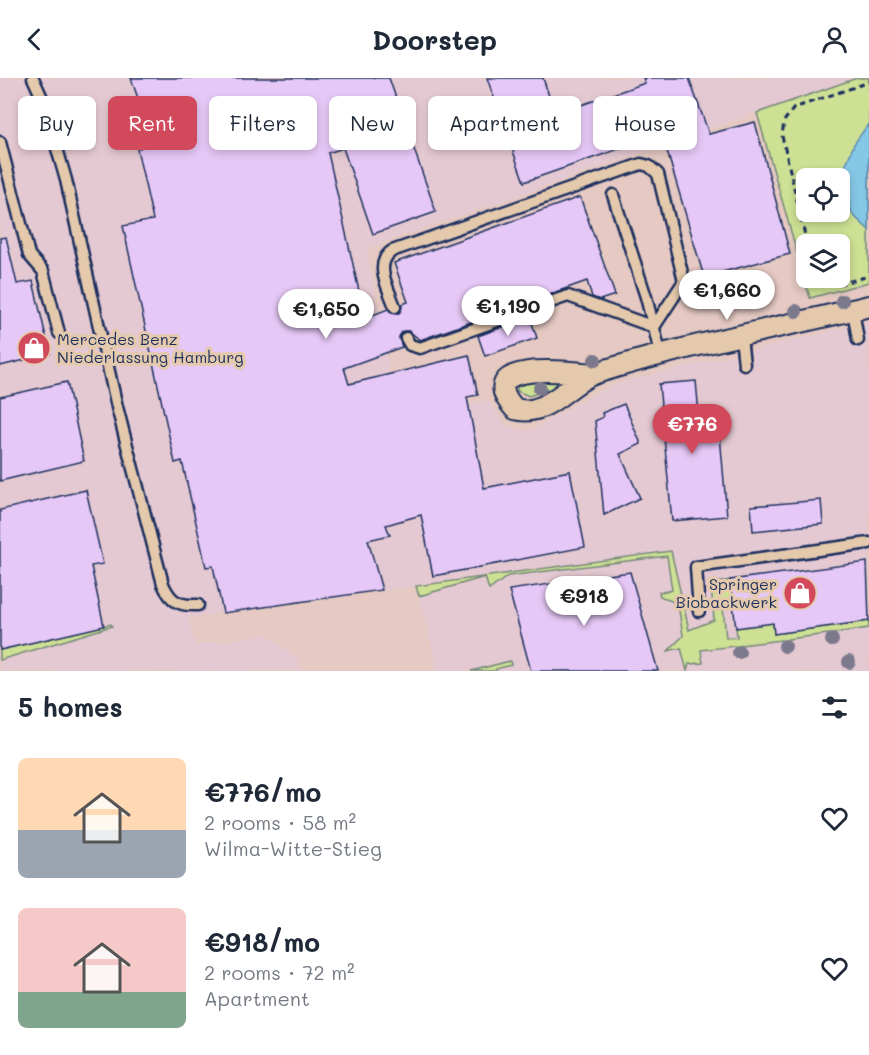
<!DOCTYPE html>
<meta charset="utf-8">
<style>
:root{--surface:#fff;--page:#f2f2f3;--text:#1f2937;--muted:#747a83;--accent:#d1495b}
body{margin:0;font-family:Mali,sans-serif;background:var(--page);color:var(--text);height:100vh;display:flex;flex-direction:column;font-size:22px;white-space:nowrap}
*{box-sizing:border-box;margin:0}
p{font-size:20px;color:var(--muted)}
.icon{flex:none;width:33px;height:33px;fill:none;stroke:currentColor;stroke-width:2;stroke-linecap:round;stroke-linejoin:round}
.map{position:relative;height:593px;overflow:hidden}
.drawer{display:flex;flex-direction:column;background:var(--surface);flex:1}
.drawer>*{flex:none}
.hud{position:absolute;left:18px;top:18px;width:834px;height:54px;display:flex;gap:12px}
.controls{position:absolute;left:796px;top:90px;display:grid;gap:12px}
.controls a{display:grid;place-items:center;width:54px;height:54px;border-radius:9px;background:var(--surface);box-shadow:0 3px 9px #0003;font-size:30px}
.price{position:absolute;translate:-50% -51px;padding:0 14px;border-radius:21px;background:#fff;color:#222;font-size:20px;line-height:39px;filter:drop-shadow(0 2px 3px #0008)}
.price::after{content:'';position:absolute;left:50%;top:36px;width:18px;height:14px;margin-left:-9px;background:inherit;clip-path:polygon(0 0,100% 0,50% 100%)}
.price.on{background:var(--accent);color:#fff}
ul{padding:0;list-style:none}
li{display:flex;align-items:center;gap:18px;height:150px;padding:0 18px}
li span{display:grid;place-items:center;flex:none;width:168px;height:120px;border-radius:9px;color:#555}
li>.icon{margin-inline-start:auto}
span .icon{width:72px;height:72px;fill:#fffc;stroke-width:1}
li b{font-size:26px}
h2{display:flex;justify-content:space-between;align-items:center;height:72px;padding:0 18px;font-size:26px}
.tag{padding:0 21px;border-radius:9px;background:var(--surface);box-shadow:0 3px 9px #0003;font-size:21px;line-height:54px}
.tag.on{background:var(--accent);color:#fff}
header{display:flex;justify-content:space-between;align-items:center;height:78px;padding:0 18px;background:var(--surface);font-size:27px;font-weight:700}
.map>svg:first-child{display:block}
</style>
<header><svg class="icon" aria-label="back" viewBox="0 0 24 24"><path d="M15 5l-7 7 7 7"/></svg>Doorstep<svg class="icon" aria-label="person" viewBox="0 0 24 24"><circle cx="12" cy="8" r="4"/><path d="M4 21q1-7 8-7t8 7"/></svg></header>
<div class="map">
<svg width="869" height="593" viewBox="0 0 869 593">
<rect width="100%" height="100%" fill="#e5c9c2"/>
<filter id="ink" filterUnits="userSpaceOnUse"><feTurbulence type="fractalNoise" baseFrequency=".0167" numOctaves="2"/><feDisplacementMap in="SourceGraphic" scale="12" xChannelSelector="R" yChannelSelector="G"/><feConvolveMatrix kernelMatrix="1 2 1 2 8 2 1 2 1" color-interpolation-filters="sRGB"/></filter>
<g filter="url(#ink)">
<polygon fill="#e5c9d2" points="0,0 857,0 367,170 398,344 488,322 505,347 522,352 533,351 601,312 623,304 869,244 869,593 438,593 416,508 188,540 196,567 266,556 298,580 302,593 0,593"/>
<g fill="#cde094" stroke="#748879" stroke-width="1.5" fill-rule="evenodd">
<path d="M857,0H869V204L810,220L757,35ZM807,100H840V134H807ZM807,166H840V200H807Z"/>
<polygon points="559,299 561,304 556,309 529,318 517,313 518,306"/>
<polygon points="671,473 689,552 714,542 711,506 730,502 734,527 723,529 726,560 737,559 736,550 773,545 774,556 869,543 869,550 835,555 836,567 830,568 828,556 788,561 789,573 783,574 781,562 741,567 743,579 736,580 735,568 701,572 703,585 689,586 687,593 681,570 668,573 683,558 678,526 660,518 659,514 672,512 667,478 508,498 489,512 485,499 419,518 416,508"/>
<polygon points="111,546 112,548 0,582 0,572"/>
<polygon points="510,583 511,587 496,591 496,593 471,593"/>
</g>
<polygon fill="#85c7e6" stroke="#5b8ab0" stroke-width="1.5" points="869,45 869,152 852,136 843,94 854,66"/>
<g fill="#e6c8f6" stroke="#1b2f5e" stroke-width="1.5">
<polygon points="131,0 389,0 436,134 373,156 343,70 328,75 365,240 388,231 397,236 401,233 402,226 408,224 394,185 580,119 615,217 600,222 592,219 587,203 420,262 409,253 403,253 399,259 402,269 344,290 349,306 469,277 478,317 467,319 484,410 570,393 585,469 433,498 421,437 386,447 390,457 368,462 382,512 223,535 213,488 206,489 182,383 175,385 123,148 153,142 137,71 153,64"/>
<polygon points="487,0 543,0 555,36 645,5 643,0 689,0 709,56 755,44 790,176 704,199 662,56 524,104"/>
<polygon points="6,159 17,206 33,203 50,276 0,288 0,160"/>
<polygon points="530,239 537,260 485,278 478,258"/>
<polygon points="696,303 699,336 718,334 727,438 672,443 659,306"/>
<polygon points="67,304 84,383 0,403 0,319"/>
<polygon points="624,326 641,366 620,376 640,420 604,437 595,343 603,339 602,335"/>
<polygon points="86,412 103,486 91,488 104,548 0,572 0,432"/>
<polygon points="821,422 823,446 753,453 751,428"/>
<polygon points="867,484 869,543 774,556 773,545 736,550 730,502"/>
<polygon points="630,494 658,593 531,593 509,512 591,500 593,511 610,508 609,497"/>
</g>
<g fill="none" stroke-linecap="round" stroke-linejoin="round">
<g stroke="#1b2f5e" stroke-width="15">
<g id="service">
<path d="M33,0L43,22L66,102L117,329L163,506C171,524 179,528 198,527"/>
<polyline points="0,64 29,177 43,193 59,255"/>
<polyline points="613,117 646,219 661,278"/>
<path d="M395,229C389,211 373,186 392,173L641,86L649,88L658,96L684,203L654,249L568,218L420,270L410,267L406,260"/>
<polyline points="853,232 858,262"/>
<polyline points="741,259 744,286"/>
<polyline points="699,533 696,489 869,465"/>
</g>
</g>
<g stroke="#1b2f5e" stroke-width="24">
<path id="minor" d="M593,296C573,294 469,281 515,331C548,340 568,304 596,295C685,267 779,250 869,228"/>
</g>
<g stroke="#1b2f5e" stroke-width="3" stroke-dasharray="6 4.5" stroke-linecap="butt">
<polyline points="807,166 782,58 784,43 794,30 869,4"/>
<polyline points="819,200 836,207 869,198"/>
</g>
<use href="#service" stroke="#e5c9ac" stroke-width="10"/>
<use href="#minor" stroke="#e5c9ac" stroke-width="20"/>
</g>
<g fill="#7b798d">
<circle cx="842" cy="223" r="7"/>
<circle cx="796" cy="233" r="7"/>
<circle cx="595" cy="282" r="7"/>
<circle cx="540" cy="310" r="7"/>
<circle cx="832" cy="562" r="7"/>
<circle cx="785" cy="568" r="7"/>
<circle cx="739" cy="574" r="7"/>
<circle cx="849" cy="584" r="7"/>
</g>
</g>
<defs>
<g id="shop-disc" transform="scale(1.725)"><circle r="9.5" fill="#d1495b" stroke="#e5c9ac"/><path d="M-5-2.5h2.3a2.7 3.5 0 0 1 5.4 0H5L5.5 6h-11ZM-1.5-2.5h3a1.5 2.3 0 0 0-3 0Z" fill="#fff"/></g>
</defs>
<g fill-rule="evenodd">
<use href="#shop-disc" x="34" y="270"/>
<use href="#shop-disc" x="800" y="515"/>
</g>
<g text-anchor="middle" stroke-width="6" stroke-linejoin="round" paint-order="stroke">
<g font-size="16" fill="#1b2f5e" stroke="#e5c9ac" text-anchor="start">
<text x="57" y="267">Mercedes Benz<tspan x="57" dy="18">Niederlassung Hamburg</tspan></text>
<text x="777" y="512" text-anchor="end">Springer<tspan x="777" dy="18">Biobackwerk</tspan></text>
</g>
</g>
</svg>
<div class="controls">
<a><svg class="icon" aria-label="locate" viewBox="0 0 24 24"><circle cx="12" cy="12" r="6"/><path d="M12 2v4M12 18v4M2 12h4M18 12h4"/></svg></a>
<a><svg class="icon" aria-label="layers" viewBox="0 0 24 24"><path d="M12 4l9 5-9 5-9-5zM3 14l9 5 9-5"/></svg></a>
</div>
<b class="price" style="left:727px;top:243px">€1,660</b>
<b class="price" style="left:508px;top:259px">€1,190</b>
<b class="price" style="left:326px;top:262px">€1,650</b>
<b class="price on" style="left:692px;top:377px">€776</b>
<b class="price" style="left:584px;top:549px">€918</b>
<div class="hud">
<a class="tag">Buy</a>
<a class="tag on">Rent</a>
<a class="tag">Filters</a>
<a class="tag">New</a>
<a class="tag">Apartment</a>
<a class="tag">House</a>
</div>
</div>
<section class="drawer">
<h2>5 homes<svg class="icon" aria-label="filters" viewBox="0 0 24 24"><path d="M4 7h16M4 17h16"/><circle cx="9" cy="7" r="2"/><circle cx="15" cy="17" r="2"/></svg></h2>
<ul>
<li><span style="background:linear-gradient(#ffd9b3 60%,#9aa5b1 0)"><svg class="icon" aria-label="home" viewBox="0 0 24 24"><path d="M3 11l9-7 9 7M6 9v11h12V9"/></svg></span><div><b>€776/mo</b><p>2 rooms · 58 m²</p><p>Wilma-Witte-Stieg</p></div><svg class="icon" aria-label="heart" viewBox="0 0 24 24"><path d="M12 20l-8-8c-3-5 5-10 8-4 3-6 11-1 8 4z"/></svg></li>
<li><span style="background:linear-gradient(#f6c9c9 70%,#7fa58c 0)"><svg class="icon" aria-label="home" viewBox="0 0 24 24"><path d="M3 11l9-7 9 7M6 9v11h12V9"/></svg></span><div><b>€918/mo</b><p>2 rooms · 72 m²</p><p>Apartment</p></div><svg class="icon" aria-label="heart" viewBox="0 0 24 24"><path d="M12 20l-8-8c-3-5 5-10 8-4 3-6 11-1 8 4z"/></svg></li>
</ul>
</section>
